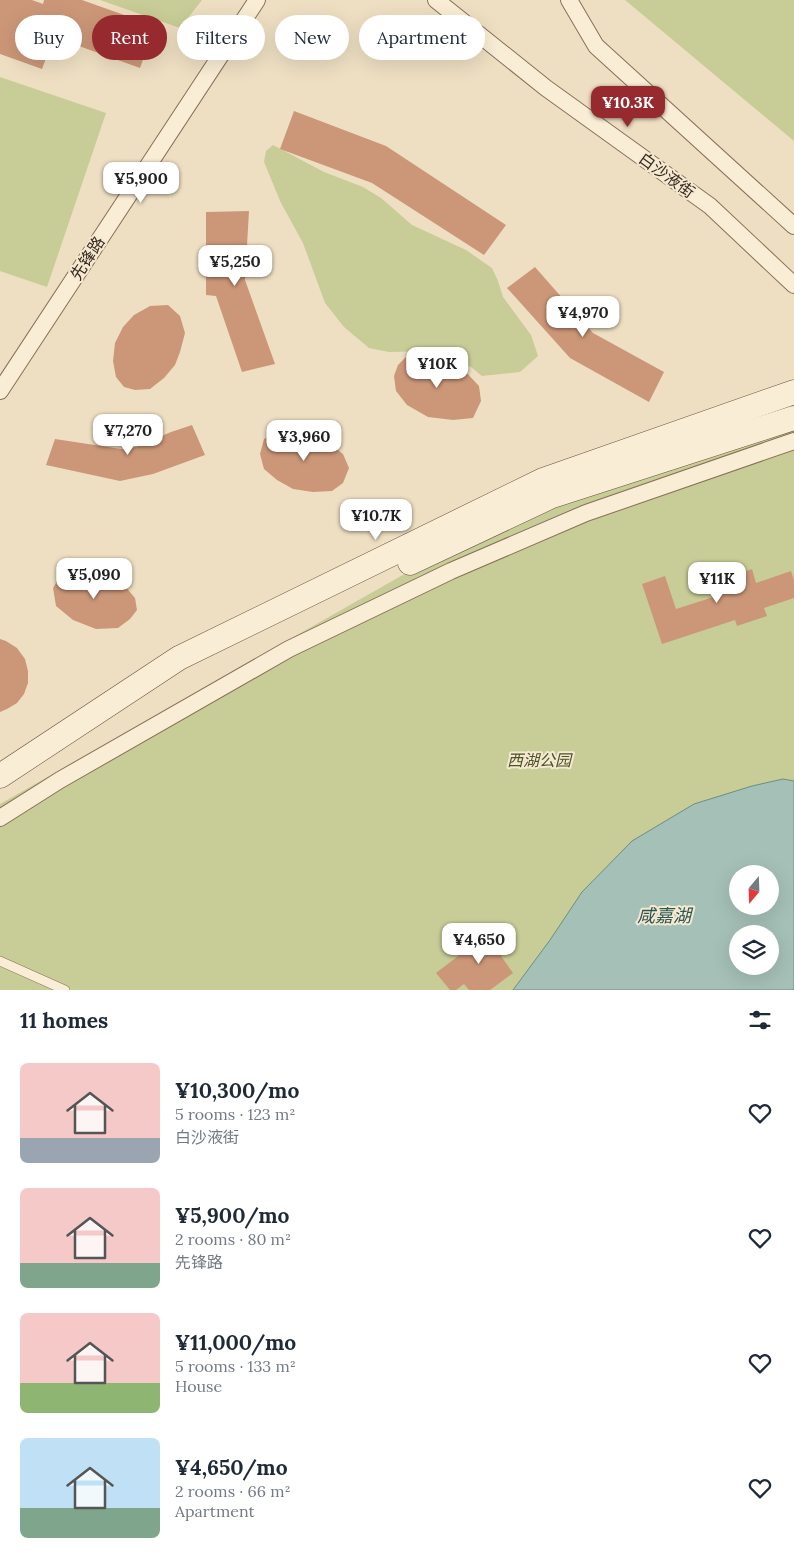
<!DOCTYPE html>
<meta charset="utf-8">
<style>
:root{--surface:#fff;--page:#f2f2f3;--text:#1f2937;--muted:#747a83;--accent:#962a2f}
body{margin:0;font-family:Lora,"Noto Sans SC",serif;background:var(--page);color:var(--text);height:100vh;display:flex;flex-direction:column;font-size:19px;white-space:nowrap}
*{box-sizing:border-box;margin:0}
p{font-size:16px;color:var(--muted)}
.icon{flex:none;width:28px;height:28px;fill:none;stroke:currentColor;stroke-width:2;stroke-linecap:round;stroke-linejoin:round}
.map{position:relative;height:990px;overflow:hidden}
.details{display:flex;flex-direction:column;background:var(--surface);flex:1}
.details>*{flex:none}
.guide{position:absolute;left:15px;top:15px;width:500px;height:45px;display:flex;gap:10px}
.needle{width:32px;rotate:199deg}
.tools{position:absolute;left:729px;top:865px;display:grid;gap:10px}
.tools a{display:grid;place-items:center;width:50px;height:50px;border-radius:50%;background:var(--surface);box-shadow:0 5px 20px #0002;font-size:25px}
.price{position:absolute;translate:-50% -42px;padding:0 11px;border-radius:10px;background:#fff;color:#222;font-size:16px;line-height:32px;filter:drop-shadow(0 1px 2px #0008)}
.price::after{content:'';position:absolute;left:50%;top:30px;width:15px;height:11px;margin-left:-8px;background:inherit;clip-path:polygon(0 0,100% 0,50% 100%)}
.price.current{background:var(--accent);color:#fff}
ul{padding:0;list-style:none}
li{display:flex;align-items:center;gap:15px;height:125px;padding:0 20px}
li span{display:grid;place-items:center;flex:none;width:140px;height:100px;border-radius:8px;color:#555}
li>.icon{margin-inline-start:auto}
span .icon{width:60px;height:60px;fill:#fffc;stroke-width:1}
li b{font-size:21px}
h2{display:flex;justify-content:space-between;align-items:center;height:60px;padding:0 20px;font-size:21px}
.pill{padding:0 18px;border-radius:22px;background:var(--surface);box-shadow:0 5px 20px #0002;font-size:18px;line-height:45px}
.pill.current{background:var(--accent);color:#fff}
.map>svg:first-child{display:block}
</style>
<div class="map">
<svg width="794" height="990" viewBox="0 0 794 990">
<rect width="100%" height="100%" fill="#eedfc2"/>
<g fill="#c8cc96" fill-rule="evenodd">
<polygon points="100,0 202,0 180,28"/>
<polygon points="625,0 794,0 794,141"/>
<polygon points="0,77 106,113 47,287 0,271"/>
<polygon points="273,145 324,172 363,187 381,198 412,225 466,250 492,268 498,281 503,297 531,335 538,356 520,372 482,376 471,367 431,351 389,352 369,348 344,327 325,303 303,243 281,203 264,162 266,151"/>
<path d="M794,414V990H0V804L489,526ZM738,874H770V906H738ZM738,934H770V966H738Z"/>
</g>
<path fill="#a5c0b7" stroke="#6b8e84" fill-rule="evenodd" d="M783,779L794,781V990H513L550,940L582,892L632,841L694,804L752,786ZM738,874H770V906H738ZM738,934H770V966H738Z"/>
<g fill="#cc9778">
<polygon points="0,0 32,0 43,4 44,0 82,0 155,26 140,68 54,37 42,69 0,54"/>
<polygon points="294,111 386,146 506,225 484,255 372,183 280,149"/>
<polygon points="249,211 245,280 275,364 242,372 216,296 206,295 206,212"/>
<polygon points="535,267 593,333 664,372 649,402 570,358 507,288"/>
<polygon points="168,305 180,316 185,333 180,352 175,365 164,378 150,389 135,390 124,387 116,377 113,361 115,343 123,327 134,315 150,306"/>
<polygon points="406,357 440,361 463,369 479,386 481,401 473,418 453,420 428,417 407,405 396,391 394,376 398,365"/>
<polygon points="192,425 205,455 153,474 120,481 46,465 55,439 121,449 136,447 171,432"/>
<polygon points="290,431 330,444 343,454 349,468 343,483 332,491 313,492 293,489 277,480 264,469 260,454 264,439 277,432"/>
<polygon points="752,569 756,583 791,571 794,580 794,598 764,608 767,616 737,626 735,620 662,644 642,584 665,576 676,609 726,593 722,579"/>
<polygon points="84,570 101,575 124,585 135,598 137,610 130,619 118,628 96,629 73,620 56,606 53,588 61,575"/>
<polygon points="0,639 6,641 17,648 25,659 28,671 28,683 24,694 17,703 7,709 0,712"/>
<polygon points="496,927 511,948 501,956 513,973 490,990 469,990 464,984 456,990 450,990 436,973"/>
</g>
<g fill="none" stroke-linecap="round" stroke-linejoin="round">
<g stroke="#887059" stroke-width="10">
<polyline id="service" points="0,961 65,990"/>
</g>
<g stroke="#887059" stroke-width="18">
<g id="minor">
<polyline points="436,0 546,88 710,206 794,285"/>
<polyline points="569,0 596,46 794,226"/>
<polyline points="0,391 257,0"/>
<polyline points="0,818 60,780 289,649 451,571 586,513 794,441"/>
</g>
</g>
<g stroke="#69513d" stroke-width="25">
<g id="secondary">
<polyline points="410,563 552,496 794,418"/>
<polyline points="0,776 179,658 543,480 794,392"/>
</g>
</g>
<use href="#service" stroke="#f9edd5" stroke-width="9"/>
<use href="#minor" stroke="#f9edd5" stroke-width="16"/>
<use href="#secondary" stroke="#f9edd5" stroke-width="24"/>
</g>
<g text-anchor="middle" stroke-width="4" stroke-linejoin="round" paint-order="stroke">
<g font-size="16" fill="#37291e" stroke="#f5e9d2">
<text transform="translate(667 175) rotate(36)" y="6">白沙液街</text>
<text transform="translate(87 258) rotate(-57)" y="6">先锋路</text>
</g>
<g font-size="16" font-style="italic" fill="#4a5424" stroke="#f5e9d2">
<text x="539" y="766">西湖公园</text>
</g>
<g font-size="18" font-style="italic" fill="#2d5753" stroke="#f5e9d2">
<text x="664" y="922">咸嘉湖</text>
</g>
</g>
</svg>
<div class="tools">
<a><svg class="needle" viewBox="-14 -14 28 28"><path d="M0-13l5 13h-10z" fill="#e53935"/><path d="M0 13l5-13h-10z" fill="#747a83"/></svg></a>
<a><svg class="icon" aria-label="layers" viewBox="0 0 24 24"><path d="M12 4l9 5-9 5-9-5zM3 14l9 5 9-5"/></svg></a>
</div>
<b class="price current" style="left:628px;top:128px">¥10.3K</b>
<b class="price" style="left:141px;top:204px">¥5,900</b>
<b class="price" style="left:235px;top:287px">¥5,250</b>
<b class="price" style="left:583px;top:338px">¥4,970</b>
<b class="price" style="left:437px;top:389px">¥10K</b>
<b class="price" style="left:128px;top:456px">¥7,270</b>
<b class="price" style="left:304px;top:462px">¥3,960</b>
<b class="price" style="left:376px;top:541px">¥10.7K</b>
<b class="price" style="left:94px;top:600px">¥5,090</b>
<b class="price" style="left:717px;top:604px">¥11K</b>
<b class="price" style="left:479px;top:965px">¥4,650</b>
<div class="guide">
<a class="pill">Buy</a>
<a class="pill current">Rent</a>
<a class="pill">Filters</a>
<a class="pill">New</a>
<a class="pill">Apartment</a>
</div>
</div>
<section class="details">
<h2>11 homes<svg class="icon" aria-label="filters" viewBox="0 0 24 24"><path d="M4 7h16M4 17h16"/><circle cx="9" cy="7" r="2"/><circle cx="15" cy="17" r="2"/></svg></h2>
<ul>
<li><span style="background:linear-gradient(#f6c9c9 75%,#9aa5b1 0)"><svg class="icon" aria-label="home" viewBox="0 0 24 24"><path d="M3 11l9-7 9 7M6 9v11h12V9"/></svg></span><div><b>¥10,300/mo</b><p>5 rooms · 123 m²</p><p>白沙液街</p></div><svg class="icon" aria-label="heart" viewBox="0 0 24 24"><path d="M12 20l-8-8c-3-5 5-10 8-4 3-6 11-1 8 4z"/></svg></li>
<li><span style="background:linear-gradient(#f6c9c9 75%,#7fa58c 0)"><svg class="icon" aria-label="home" viewBox="0 0 24 24"><path d="M3 11l9-7 9 7M6 9v11h12V9"/></svg></span><div><b>¥5,900/mo</b><p>2 rooms · 80 m²</p><p>先锋路</p></div><svg class="icon" aria-label="heart" viewBox="0 0 24 24"><path d="M12 20l-8-8c-3-5 5-10 8-4 3-6 11-1 8 4z"/></svg></li>
<li><span style="background:linear-gradient(#f6c9c9 70%,#8fb573 0)"><svg class="icon" aria-label="home" viewBox="0 0 24 24"><path d="M3 11l9-7 9 7M6 9v11h12V9"/></svg></span><div><b>¥11,000/mo</b><p>5 rooms · 133 m²</p><p>House</p></div><svg class="icon" aria-label="heart" viewBox="0 0 24 24"><path d="M12 20l-8-8c-3-5 5-10 8-4 3-6 11-1 8 4z"/></svg></li>
<li><span style="background:linear-gradient(#bfe0f5 70%,#7fa58c 0)"><svg class="icon" aria-label="home" viewBox="0 0 24 24"><path d="M3 11l9-7 9 7M6 9v11h12V9"/></svg></span><div><b>¥4,650/mo</b><p>2 rooms · 66 m²</p><p>Apartment</p></div><svg class="icon" aria-label="heart" viewBox="0 0 24 24"><path d="M12 20l-8-8c-3-5 5-10 8-4 3-6 11-1 8 4z"/></svg></li>
</ul>
</section>
